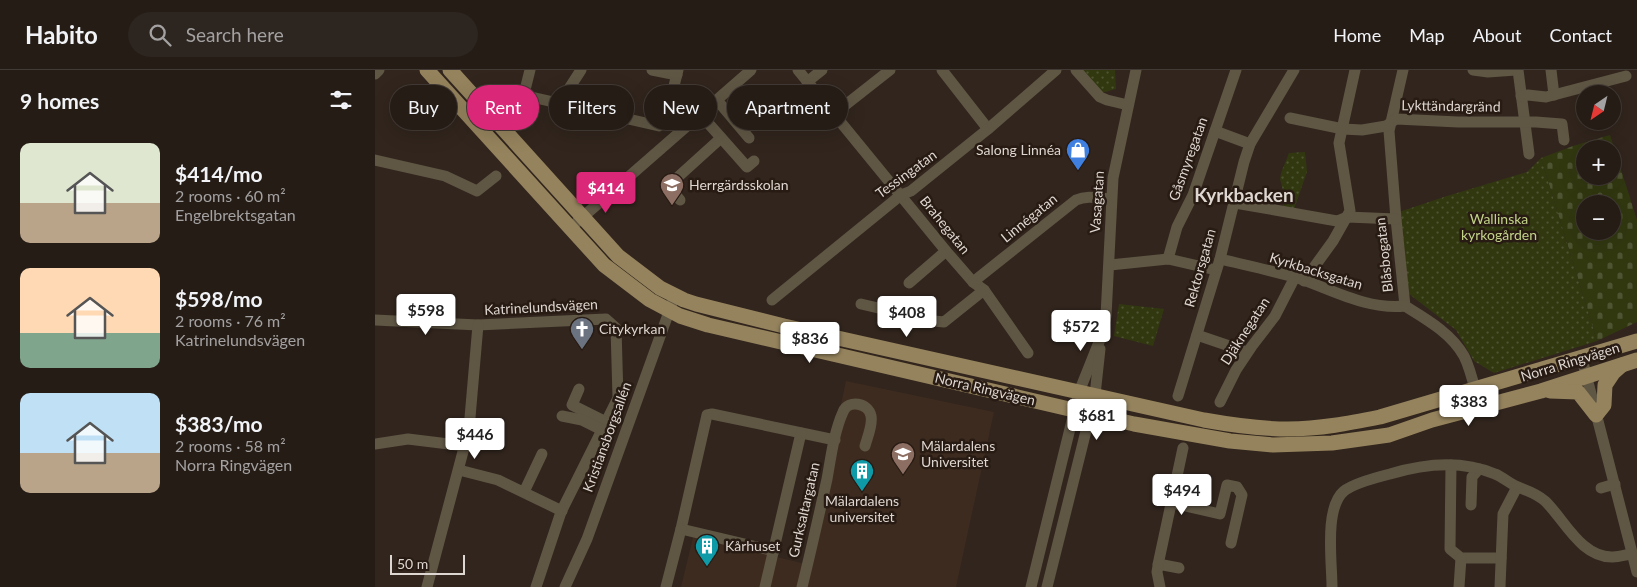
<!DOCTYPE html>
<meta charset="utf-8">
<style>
:root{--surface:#251c16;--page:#2d251f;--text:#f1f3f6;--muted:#a3a1a1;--line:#423a35;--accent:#db2777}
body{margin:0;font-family:Lato,sans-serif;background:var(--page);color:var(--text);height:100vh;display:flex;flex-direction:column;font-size:19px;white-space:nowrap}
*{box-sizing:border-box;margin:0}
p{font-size:16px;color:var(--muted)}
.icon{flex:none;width:28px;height:28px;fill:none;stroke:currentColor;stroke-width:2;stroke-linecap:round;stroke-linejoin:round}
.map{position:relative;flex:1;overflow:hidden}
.drawer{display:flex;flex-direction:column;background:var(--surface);width:375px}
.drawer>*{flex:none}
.banner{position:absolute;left:15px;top:15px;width:475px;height:45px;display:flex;gap:10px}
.needle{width:32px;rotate:215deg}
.tools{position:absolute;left:1201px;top:15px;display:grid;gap:10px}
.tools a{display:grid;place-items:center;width:45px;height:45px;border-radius:50%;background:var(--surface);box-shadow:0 5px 20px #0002,0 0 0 1px var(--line);font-size:25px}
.scale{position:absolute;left:15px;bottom:12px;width:75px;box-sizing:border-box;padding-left:5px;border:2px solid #ded6d0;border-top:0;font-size:14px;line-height:18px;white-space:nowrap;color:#ded6d0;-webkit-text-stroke:4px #271b13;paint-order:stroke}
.price{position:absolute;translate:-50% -42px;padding:0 11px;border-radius:5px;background:#fff;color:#222;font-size:16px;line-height:32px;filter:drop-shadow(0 1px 2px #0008)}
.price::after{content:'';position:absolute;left:50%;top:30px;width:15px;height:11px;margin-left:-8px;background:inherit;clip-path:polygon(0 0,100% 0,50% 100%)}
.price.on{background:var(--accent);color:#fff}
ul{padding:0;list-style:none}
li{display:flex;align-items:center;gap:15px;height:125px;padding:0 20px}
li span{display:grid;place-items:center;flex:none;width:140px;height:100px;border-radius:10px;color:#555}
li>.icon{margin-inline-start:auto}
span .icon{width:60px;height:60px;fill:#fffc;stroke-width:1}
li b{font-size:21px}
h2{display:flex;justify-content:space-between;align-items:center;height:60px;padding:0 20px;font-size:21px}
.chip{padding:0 18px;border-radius:22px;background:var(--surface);box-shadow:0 5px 20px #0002,0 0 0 1px var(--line);font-size:18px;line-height:45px}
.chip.on{background:var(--accent);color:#fff}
header{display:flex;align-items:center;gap:30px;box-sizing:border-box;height:70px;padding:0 25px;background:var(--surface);border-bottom:1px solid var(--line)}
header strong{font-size:24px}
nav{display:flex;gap:28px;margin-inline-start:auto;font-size:18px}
.search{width:350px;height:45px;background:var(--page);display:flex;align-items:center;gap:12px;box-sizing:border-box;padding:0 18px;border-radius:28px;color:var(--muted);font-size:19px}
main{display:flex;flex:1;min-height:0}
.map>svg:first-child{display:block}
</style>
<header>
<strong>Habito</strong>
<div class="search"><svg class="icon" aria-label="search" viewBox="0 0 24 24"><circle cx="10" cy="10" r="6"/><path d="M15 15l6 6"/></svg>Search here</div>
<nav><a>Home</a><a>Map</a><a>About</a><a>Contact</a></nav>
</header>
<main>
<section class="drawer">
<h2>9 homes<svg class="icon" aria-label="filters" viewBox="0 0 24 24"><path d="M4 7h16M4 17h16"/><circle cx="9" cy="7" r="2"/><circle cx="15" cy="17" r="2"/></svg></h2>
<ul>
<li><span style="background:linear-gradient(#dfe7d0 60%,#b9a48a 0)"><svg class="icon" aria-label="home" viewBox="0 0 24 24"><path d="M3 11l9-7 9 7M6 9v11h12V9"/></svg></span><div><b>$414/mo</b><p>2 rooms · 60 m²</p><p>Engelbrektsgatan</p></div></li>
<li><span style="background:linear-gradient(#ffd9b3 65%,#7fa58c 0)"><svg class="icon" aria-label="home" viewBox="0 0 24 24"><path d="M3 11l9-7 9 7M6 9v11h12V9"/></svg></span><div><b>$598/mo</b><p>2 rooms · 76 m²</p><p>Katrinelundsvägen</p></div></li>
<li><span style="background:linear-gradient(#bfe0f5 60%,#b9a48a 0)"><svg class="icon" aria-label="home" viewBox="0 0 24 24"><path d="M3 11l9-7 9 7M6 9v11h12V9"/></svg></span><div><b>$383/mo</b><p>2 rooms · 58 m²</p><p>Norra Ringvägen</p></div></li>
</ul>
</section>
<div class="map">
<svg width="1262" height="517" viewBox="0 0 1262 517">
<defs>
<pattern id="cemetery-stones" width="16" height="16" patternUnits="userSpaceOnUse" patternTransform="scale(1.25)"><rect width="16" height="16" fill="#313810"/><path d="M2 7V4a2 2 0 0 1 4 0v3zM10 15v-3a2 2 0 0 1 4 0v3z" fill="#4e5432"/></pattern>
<pattern id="park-dots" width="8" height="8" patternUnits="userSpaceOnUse" patternTransform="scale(1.25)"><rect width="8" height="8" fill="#313810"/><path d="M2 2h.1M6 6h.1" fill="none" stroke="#4e5432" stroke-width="1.8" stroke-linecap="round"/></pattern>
</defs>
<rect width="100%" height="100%" fill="#31251d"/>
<polygon fill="#3d2b1f" points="471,311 619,342 581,517 306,517 318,467 431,494"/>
<path fill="url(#cemetery-stones)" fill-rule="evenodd" d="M1235,65L1262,150V252L1222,271L1166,88L1198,76ZM1210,79H1238V106H1210ZM1210,134H1238V161H1210Z"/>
<g fill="url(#park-dots)">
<polygon points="708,0 740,0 741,19 726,23"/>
<polygon points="930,82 932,102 918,142 909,141 908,135 909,124 905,109 906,103 914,83"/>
<polygon points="1166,88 1222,271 1119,303 1099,291 1081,260 1034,224 1024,142 1072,126 1152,102"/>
<polygon points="744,234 789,239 778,276 739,266"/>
</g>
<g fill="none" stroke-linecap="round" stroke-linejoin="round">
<g stroke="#5f5644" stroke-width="11">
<polyline points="155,0 150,20 152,26 284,56 290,52 303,0"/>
<polyline points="277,0 302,5"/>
<polyline points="423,0 571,181 598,212 609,220 653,283"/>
<polyline points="567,0 613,59"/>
<polyline points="701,0 725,27 732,30 753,35"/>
<path d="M1028,0L1014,61L1021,149L1030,236C1051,249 1076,263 1089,286C1097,302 1100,321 1105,339"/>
<polyline points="1098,0 1113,2 1141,0"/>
<polyline points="1143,0 1154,84"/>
<polyline points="1176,0 1179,25"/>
<polyline points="0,4 4,0"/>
<polyline points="432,12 447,0"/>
<polyline points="1146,26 1153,25 1171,27 1251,6"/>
<polyline points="342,30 374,68"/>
<polyline points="184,34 206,0"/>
<polyline points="459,44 515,0"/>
<polyline points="326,45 372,97 379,91"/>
<polyline points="915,48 968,59 987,60 1011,56 1021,49 1083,52 1161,52 1187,54 1189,70"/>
<polyline points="840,61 875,74"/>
<polyline points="0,90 70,106 102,121 121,106"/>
<polyline points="305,130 293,116 346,68"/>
<polyline points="860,133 962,151 972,147 1021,149"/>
<polyline points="202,152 376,0"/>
<polyline points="793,189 802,157 818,125 861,0"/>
<path d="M845,189C870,195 898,201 923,208C958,220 992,240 1030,236"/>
<polyline points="735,195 793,189 841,200"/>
<polyline points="929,211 958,171 975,141 964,73 980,0"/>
<path d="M598,212L701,130C712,125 723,128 736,129"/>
<polyline points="534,213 571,181"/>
<polyline points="397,230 526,125 536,121 613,59 681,0"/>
<polyline points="486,234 559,251 569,252 609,220"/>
<polyline points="0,250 103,255 231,249 241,258 243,328 186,442 161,517"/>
<polyline points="822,265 872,282"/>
<polyline points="1207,289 1262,502"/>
<polyline points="204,319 197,335 231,352"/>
<polyline points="803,326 845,189 869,92 875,74 919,0"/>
<polyline points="845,332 861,300 877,276 900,246 920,207"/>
<polyline points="187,346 207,350 227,360"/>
<polyline points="0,374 33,369 90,376"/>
<polyline points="1076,395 1075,479 1086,488 1126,488"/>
<polyline points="84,400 123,410 187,441"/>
<polyline points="1226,418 1240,414"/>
<polyline points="149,422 167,384"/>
<polyline points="797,433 845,444 852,415 862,417 867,425 856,473"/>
<polyline points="1096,435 1097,407 1104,399"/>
<polyline points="399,481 306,459 332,345 337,344 460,370"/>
<polyline points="783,494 804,498"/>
<polyline points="52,517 94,359 103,255"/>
<polyline points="190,517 212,469 300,225"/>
<polyline points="291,517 306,459"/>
<polyline points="390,517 426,363"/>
<path d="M427,517C436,481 444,445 452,409C456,387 459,362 468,342C473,329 494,333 496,346C498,355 492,368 490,376"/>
<polyline points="656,517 704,322 726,267 731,246 738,108 761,0"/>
<polyline points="672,517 720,325 725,279"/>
<polyline points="785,517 782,502 784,490 808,378"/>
<path d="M957,517C957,492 949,438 969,421C978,414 1003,407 1015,404C1048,394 1087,390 1120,404C1128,407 1135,414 1143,417C1153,421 1161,423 1170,431C1189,449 1206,488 1238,487C1244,487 1250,485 1256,484"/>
<polyline points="1084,517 1086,488"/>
<polyline points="1125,517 1128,444 1142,417"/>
</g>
<g stroke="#95835d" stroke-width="15">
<polyline points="52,0 229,195 275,230 305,246 333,255 759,354 855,371 898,375 957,373 1014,365 1057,350 1166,321 1262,290"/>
<path d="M75,0L243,186L285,218L309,230L321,234L409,256L829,350C857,355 885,359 913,359C945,359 975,353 1005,347L1262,271"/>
<polyline points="1175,321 1203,322 1221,345 1229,335 1230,315 1238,303 1247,295"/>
</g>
</g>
<defs>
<g id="shop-pin" transform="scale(1.25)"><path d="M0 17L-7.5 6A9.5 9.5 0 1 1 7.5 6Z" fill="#3f7fe0" stroke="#271b13"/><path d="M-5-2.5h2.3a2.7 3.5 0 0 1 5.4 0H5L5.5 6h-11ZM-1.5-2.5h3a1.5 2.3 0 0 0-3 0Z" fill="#fff"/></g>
<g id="school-pin" transform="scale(1.25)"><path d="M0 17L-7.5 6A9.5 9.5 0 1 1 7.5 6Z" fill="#8d6e63" stroke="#271b13"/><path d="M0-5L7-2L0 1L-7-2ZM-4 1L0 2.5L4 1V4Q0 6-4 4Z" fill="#fff"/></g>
<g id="church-pin" transform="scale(1.25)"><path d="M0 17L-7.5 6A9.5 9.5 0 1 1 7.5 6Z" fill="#6b7280" stroke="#271b13"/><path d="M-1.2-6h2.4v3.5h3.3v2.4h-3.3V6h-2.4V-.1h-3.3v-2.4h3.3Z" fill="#fff"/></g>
<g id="university-pin" transform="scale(1.25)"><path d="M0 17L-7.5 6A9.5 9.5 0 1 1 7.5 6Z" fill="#8d6e63" stroke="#271b13"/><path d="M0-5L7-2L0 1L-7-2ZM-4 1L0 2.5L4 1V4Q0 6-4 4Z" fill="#fff"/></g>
<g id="building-pin" transform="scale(1.25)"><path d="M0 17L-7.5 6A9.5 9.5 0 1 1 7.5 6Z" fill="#0f9aa8" stroke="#271b13"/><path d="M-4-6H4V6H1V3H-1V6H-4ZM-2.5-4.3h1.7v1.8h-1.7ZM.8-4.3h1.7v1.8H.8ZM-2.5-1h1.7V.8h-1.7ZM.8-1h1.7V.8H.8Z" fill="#fff"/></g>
</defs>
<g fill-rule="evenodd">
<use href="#shop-pin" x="703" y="80"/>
<use href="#school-pin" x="297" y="115"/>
<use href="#church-pin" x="207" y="259"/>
<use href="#university-pin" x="528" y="384"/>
<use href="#building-pin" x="487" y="401"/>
<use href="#building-pin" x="332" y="476"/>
</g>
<g text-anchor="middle" stroke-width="5" stroke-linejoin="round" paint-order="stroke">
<g font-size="14" fill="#ded6d0" stroke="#271b13">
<text transform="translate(1076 36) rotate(1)" y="5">Lykttändargränd</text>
<text transform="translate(813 89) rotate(-70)" y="5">Gåsmyregatan</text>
<text transform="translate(531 104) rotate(-36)" y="5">Tessingatan</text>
<text transform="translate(722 132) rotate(-86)" y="5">Vasagatan</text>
<text transform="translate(654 148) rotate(-39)" y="5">Linnégatan</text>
<text transform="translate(570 155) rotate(51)" y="5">Brahegatan</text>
<text transform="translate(1009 185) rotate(-96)" y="5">Blåsbogatan</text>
<text transform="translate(825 198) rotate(-74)" y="5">Rektorsgatan</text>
<text transform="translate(941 201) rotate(17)" y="5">Kyrkbacksgatan</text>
<text transform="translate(166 237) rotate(-3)" y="5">Katrinelundsvägen</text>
<text transform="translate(870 261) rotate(-57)" y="5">Djäknegatan</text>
<text transform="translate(1195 292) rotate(-17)" y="5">Norra Ringvägen</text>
<text transform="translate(610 319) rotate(13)" y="5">Norra Ringvägen</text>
<text transform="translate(232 367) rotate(-70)" y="5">Kristiansborgsallén</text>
<text transform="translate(429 440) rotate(-77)" y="5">Gurksaltargatan</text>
</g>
<g font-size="14" fill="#ded6d0" stroke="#271b13" text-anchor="start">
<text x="686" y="85" text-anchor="end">Salong Linnéa</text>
<text x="314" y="120">Herrgärdsskolan</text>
<text x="224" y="264">Citykyrkan</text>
<text x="546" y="381">Mälardalens<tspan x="546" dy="16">Universitet</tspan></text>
<text x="487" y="436" text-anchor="middle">Mälardalens<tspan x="487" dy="16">universitet</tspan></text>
<text x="350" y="481">Kårhuset</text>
</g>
<g font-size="14" fill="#c2d288" stroke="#271b13">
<text x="1124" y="154">Wallinska<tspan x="1124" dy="16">kyrkogården</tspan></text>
</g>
<g font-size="19" font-weight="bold" fill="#ded6d0" stroke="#271b13">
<text x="869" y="132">Kyrkbacken</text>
</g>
</g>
</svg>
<div class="tools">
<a><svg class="needle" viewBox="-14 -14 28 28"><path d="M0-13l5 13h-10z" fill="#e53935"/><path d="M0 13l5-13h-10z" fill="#a3a1a1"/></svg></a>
<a>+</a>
<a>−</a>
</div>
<div class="scale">50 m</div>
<b class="price on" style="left:231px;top:144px">$414</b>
<b class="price" style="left:51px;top:266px">$598</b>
<b class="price" style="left:532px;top:268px">$408</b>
<b class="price" style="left:706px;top:282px">$572</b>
<b class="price" style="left:435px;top:294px">$836</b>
<b class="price" style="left:1094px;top:357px">$383</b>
<b class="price" style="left:722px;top:371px">$681</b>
<b class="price" style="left:100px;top:390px">$446</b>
<b class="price" style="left:807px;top:446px">$494</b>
<div class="banner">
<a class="chip">Buy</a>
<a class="chip on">Rent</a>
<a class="chip">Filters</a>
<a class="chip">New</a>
<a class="chip">Apartment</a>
</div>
</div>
</main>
